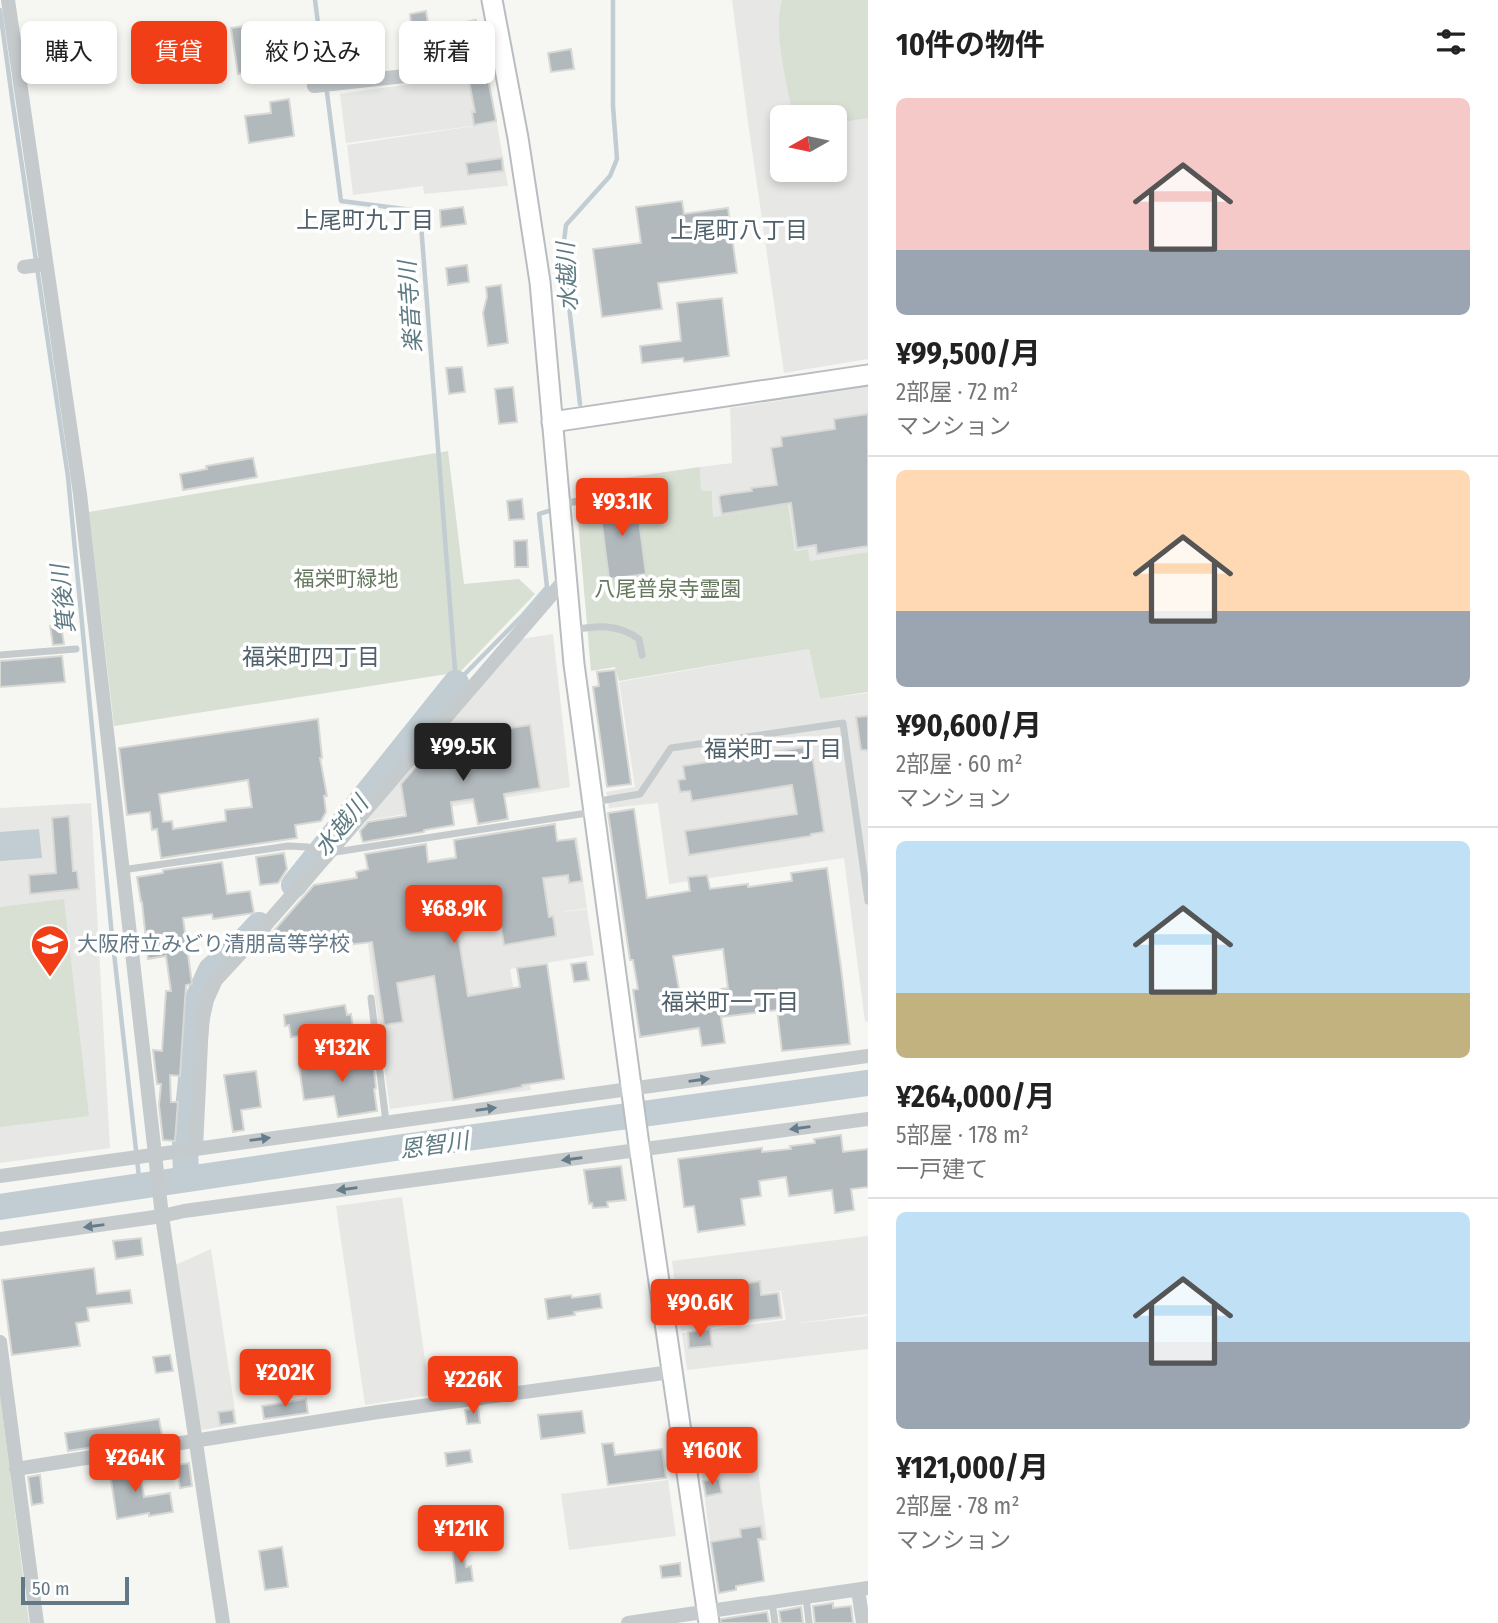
<!DOCTYPE html>
<html lang="ja">
<meta charset="utf-8">
<style>
:root{--surface:#fff;--page:#f6f6f6;--text:#222;--muted:#767676;--line:#e0e0e0;--accent:#f23e17}
body{margin:0;font-family:"Fira Sans Condensed","Noto Sans JP",sans-serif;background:var(--page);color:var(--text);height:100vh;display:flex;flex-direction:column;font-size:26px;white-space:nowrap}
*{box-sizing:border-box;margin:0}
p{font-size:23px;color:var(--muted)}
.icon{flex:none;width:38px;height:38px;fill:none;stroke:currentColor;stroke-width:2;stroke-linecap:round;stroke-linejoin:round}
.map{position:relative;flex:1;overflow:hidden}
.details{display:flex;flex-direction:column;background:var(--surface);width:630px}
.details>*{flex:none}
.top-card{position:absolute;left:21px;top:21px;width:665px;height:63px;display:flex;gap:14px}
.needle{width:46px;rotate:261deg}
.tools{position:absolute;left:770px;top:105px;display:grid;gap:14px}
.tools a{display:grid;place-items:center;width:77px;height:77px;border-radius:10px;background:var(--surface);box-shadow:0 4px 10px #0003;font-size:35px}
.scale{position:absolute;left:21px;bottom:18px;width:108px;box-sizing:border-box;padding-left:7px;border:4px solid #627886;border-top:0;font-size:19px;line-height:24px;white-space:nowrap;color:#627886;-webkit-text-stroke:5px #fff;paint-order:stroke}
.price{position:absolute;translate:-50% -60px;padding:0 16px;border-radius:7px;background:var(--accent);color:#fff;font-size:23px;line-height:46px;filter:drop-shadow(0 2px 4px #0008)}
.price::after{content:'';position:absolute;left:50%;top:42px;width:21px;height:16px;margin-left:-10px;background:inherit;clip-path:polygon(0 0,100% 0,50% 100%)}
.price.selected{background:#222;color:#fff}
ul{padding:0;list-style:none}
li{display:grid;align-content:center;gap:14px;height:371px;padding:0 28px}
li+li{border-top:2px solid var(--line)}
li span{display:grid;place-items:center;height:217px;border-radius:10px;color:#555}
li>.icon{margin-inline-start:auto}
span .icon{width:126px;height:126px;fill:#fffc;stroke-width:1}
li b{font-size:30px}
h2{display:flex;justify-content:space-between;align-items:center;height:84px;padding:0 28px;font-size:30px}
.pill{padding:0 24px;border-radius:10px;background:var(--surface);box-shadow:0 4px 10px #0003;font-size:24px;line-height:63px}
.pill.selected{background:var(--accent);color:#fff}
main{display:flex;flex:1;min-height:0}
.map>svg:first-child{display:block}
</style>
<main>
<div class="map">
<svg width="868" height="1623" viewBox="0 0 868 1623">
<rect width="100%" height="100%" fill="#f6f6f2"/>
<g fill="#e7e8e6" fill-rule="evenodd">
<path d="M732,0H868V359L784,373L747,115ZM782,117H835V170H782Z"/>
<polygon points="488,73 508,186 424,194 423,186 353,195 347,145 494,123 346,143 340,94"/>
<polygon points="868,387 868,552 810,561 808,549 795,551 788,504 713,517 712,491 701,490 700,467 732,463 730,408"/>
<polygon points="553,634 570,787 363,821 515,640"/>
<polygon points="809,649 820,699 868,693 868,1021 865,1022 844,858 669,884 658,803 609,808 606,792 635,787 619,682"/>
<polygon points="91,803 110,1148 0,1163 0,808"/>
<polygon points="577,837 587,908 556,913 587,909 594,955 510,969 531,1090 390,1109 368,944 383,941 363,871"/>
<polygon points="402,1197 430,1395 365,1405 336,1206"/>
<polygon points="868,1236 868,1314 791,1324 868,1316 868,1349 687,1370 682,1333 786,1320 781,1291 734,1296 780,1292 783,1319 681,1331 672,1261"/>
<polygon points="211,1249 237,1424 202,1430 197,1426 173,1266"/>
<polygon points="755,1445 767,1540 711,1547 699,1452"/>
<polygon points="668,1480 676,1536 569,1550 561,1494"/>
</g>
<g fill="#d8dfd3">
<path d="M782,0H868V118L835,123V117H793C787,82 773,34 782,0Z"/>
<polygon points="448,451 464,584 519,579 535,594 460,672 114,726 89,512"/>
<polygon points="700,467 701,490 712,491 713,517 788,504 795,551 808,549 810,561 868,552 868,692 820,699 809,649 619,681 615,667 591,671 575,485"/>
<polygon points="64,899 89,1116 0,1127 0,907"/>
<polygon points="0,1394 29,1623 0,1623"/>
</g>
<polygon fill="#c1cdd2" points="39,829 42,858 0,861 0,832"/>
<g fill="none" stroke-linecap="round" stroke-linejoin="round">
<g stroke="#c1cdd2" stroke-width="4.5">
<polyline points="315,0 341,201 420,211 456,683"/>
<polyline points="0,10 13,105 68,477 111,926 140,1186"/>
<polyline points="580,404 568,297 562,257 566,225 610,176 617,159 613,106 613,0"/>
<polyline points="457,682 523,615 547,587 539,514 555,509"/>
</g>
<g stroke="#c1cdd2" stroke-width="26">
<polyline points="294,885 456,683"/>
<polyline points="186,1179 185,1141 199,996 211,970 247,938 259,925"/>
<polyline points="0,1207 402,1147 868,1083"/>
</g>
</g>
<g fill="#b1b9bd" stroke="#d8d8d5" stroke-width="2" fill-rule="evenodd">
<polygon points="426,11 428,23 411,25 410,14"/>
<polygon points="476,20 478,32 457,35 455,24"/>
<polygon points="251,25 258,71 238,74 231,28"/>
<polygon points="571,49 574,69 551,72 548,53"/>
<polygon points="488,78 496,121 474,125 472,112 475,112 469,81"/>
<polygon points="289,99 294,136 249,143 245,116 271,113 270,102"/>
<polygon points="502,158 503,171 468,175 466,163"/>
<polygon points="682,201 684,214 728,208 737,273 658,283 662,309 602,317 593,249 641,243 636,207"/>
<polygon points="463,207 466,224 441,227 440,210"/>
<polygon points="467,265 469,282 448,285 446,268"/>
<polygon points="501,285 508,343 488,346 483,313 487,297 486,287"/>
<polygon points="722,298 729,356 684,362 683,358 642,363 640,346 681,341 677,303"/>
<polygon points="462,367 465,392 449,394 446,368"/>
<polygon points="513,387 517,422 499,424 495,389"/>
<polygon points="868,414 868,546 817,554 816,545 797,548 791,503 722,514 719,497 721,495 752,491 751,488 777,485 771,448 782,446 781,437 835,429 834,419"/>
<polygon points="253,458 257,477 183,490 180,474 207,469 206,466"/>
<polygon points="636,497 646,574 609,579 599,502"/>
<polygon points="522,499 524,519 509,520 507,501"/>
<polygon points="527,540 528,567 515,567 514,541"/>
<polygon points="61,625 64,644 53,645 50,626"/>
<polygon points="62,656 65,682 0,687 0,661"/>
<polygon points="615,670 631,784 607,787 593,687 599,686 597,672"/>
<polygon points="868,716 868,750 861,750 856,717"/>
<path d="M318,719L322,758H320L327,796H324L326,812L321,821L295,825L297,838L161,858L157,829L152,830L150,812L127,815L119,748ZM248,780L252,807L225,810L226,821L173,829L172,821L163,822L159,794Z"/>
<polygon points="530,725 540,788 504,794 508,819 478,824 473,799 451,802 454,825 424,830 424,832 363,842 362,839 360,831 368,822 406,816 401,784 435,744 439,748 485,740 484,732"/>
<polygon points="804,747 806,761 813,760 824,832 811,834 811,836 689,855 685,831 797,814 792,785 692,801 690,791 680,792 678,780 685,779 683,766"/>
<path d="M634,809L647,898L690,891L688,877L707,875L710,889L748,884V887L792,881L791,873L827,868L841,968L850,1044L782,1051L777,1010L721,1017L725,1043L702,1046L699,1028L640,1037L633,990L638,989L633,960H630L608,813ZM723,949L728,988L680,995L673,956Z"/>
<polygon points="69,816 73,871 77,871 79,889 30,894 29,875 56,873 52,818"/>
<polygon points="555,824 557,841 575,839 582,881 569,883 568,875 543,878 549,917 553,916 556,936 504,945 498,909 455,916 468,996 520,987 517,968 547,964 564,1079 522,1085 522,1087 453,1100 434,976 397,983 403,1022 384,1025 372,942 346,945 345,941 298,948 298,945 264,951 263,943 314,885 357,878 356,872 368,869 365,854 426,844 428,862 456,858 454,840"/>
<polygon points="284,853 287,869 278,883 260,885 256,857"/>
<polygon points="222,862 227,894 250,891 254,913 213,919 212,914 183,918 192,984 186,985 180,1076 170,1075 171,1102 178,1102 175,1141 163,1140 159,1105 161,1084 157,1084 153,1050 162,1051 166,991 171,991 166,956 148,959 142,902 141,902 137,877 163,873 163,870"/>
<polygon points="586,962 589,980 574,982 571,964"/>
<polygon points="345,1005 347,1015 351,1014 353,1027 291,1037 289,1025 285,1026 284,1015"/>
<polygon points="372,1054 376,1088 374,1089 377,1111 338,1117 334,1096 304,1100 299,1066"/>
<polygon points="256,1071 261,1107 241,1110 244,1130 233,1132 224,1075"/>
<polygon points="841,1135 843,1152 868,1149 868,1187 851,1189 854,1210 835,1213 832,1190 789,1196 786,1177 759,1181 761,1196 741,1199 745,1225 698,1232 694,1206 684,1207 678,1159 762,1148 762,1152 791,1149 790,1146 815,1143 814,1139"/>
<polygon points="621,1166 626,1200 607,1202 608,1207 593,1208 592,1203 589,1204 584,1170"/>
<polygon points="141,1238 143,1255 116,1259 113,1241"/>
<polygon points="94,1268 97,1294 130,1290 132,1303 87,1308 89,1321 76,1323 80,1346 12,1355 2,1280"/>
<polygon points="760,1281 761,1295 778,1293 781,1317 710,1325 706,1290"/>
<polygon points="600,1294 602,1308 574,1312 575,1315 548,1319 545,1299 571,1295 572,1298"/>
<polygon points="710,1329 712,1346 689,1348 688,1332"/>
<polygon points="170,1355 173,1371 156,1373 153,1357"/>
<polygon points="306,1399 308,1413 264,1419 262,1406"/>
<polygon points="478,1408 480,1423 467,1424 465,1410"/>
<polygon points="233,1410 235,1423 220,1425 218,1412"/>
<polygon points="582,1411 585,1433 541,1439 538,1415"/>
<polygon points="159,1419 162,1436 68,1451 65,1433"/>
<polygon points="613,1443 615,1455 662,1449 666,1478 608,1485 602,1444"/>
<polygon points="470,1450 472,1462 447,1466 445,1453"/>
<polygon points="138,1462 144,1497 170,1493 173,1512 149,1516 149,1513 117,1519 109,1467"/>
<polygon points="189,1463 192,1486 180,1488 176,1465"/>
<polygon points="40,1475 43,1503 32,1505 28,1477"/>
<polygon points="719,1478 722,1493 706,1496 703,1481"/>
<polygon points="761,1526 763,1539 758,1539 764,1581 736,1586 736,1590 719,1593 711,1542 741,1537 740,1529"/>
<polygon points="463,1543 466,1567 471,1566 473,1581 456,1583 452,1544"/>
<polygon points="282,1547 288,1587 265,1590 259,1551"/>
<polygon points="680,1563 681,1576 662,1578 660,1566"/>
<polygon points="833,1603 833,1608 851,1606 853,1623 815,1623 813,1606"/>
<polygon points="801,1607 803,1623 781,1623 779,1611"/>
<polygon points="767,1612 769,1623 721,1623 721,1619"/>
</g>
<g fill="none" stroke-linecap="round" stroke-linejoin="round">
<g stroke="#b7bdc1" stroke-width="23">
<g id="secondary">
<polyline points="492,0 518,138 540,282 574,664 639,1145 709,1623"/>
<polyline points="552,422 868,375"/>
</g>
</g>
<g stroke="#c5cacc" stroke-width="7">
<polyline points="560,504 592,499"/>
<path d="M572,630C597,626 617,623 639,639L642,655"/>
<polyline points="0,655 76,649"/>
<polyline points="594,802 640,794 671,748 843,723 868,901"/>
<polyline points="122,870 288,846 308,847 329,853 594,812"/>
<polyline points="371,998 386,1122"/>
<polyline points="806,1597 809,1623"/>
<polyline points="772,1602 775,1623"/>
</g>
<g stroke="#c5cacc" stroke-width="14">
<polyline points="8,0 80,494 162,1216 223,1623"/>
<polyline points="314,86 505,65"/>
<polyline points="24,267 46,264"/>
<polyline points="196,1148 202,1022 207,1000 216,980 240,954 329,853 567,577"/>
<polyline points="0,1176 868,1056"/>
<polyline points="0,1239 162,1216 184,1211 868,1119"/>
<polyline points="0,1342 37,1623"/>
<polyline points="16,1469 378,1412 671,1372"/>
<polyline points="858,1590 863,1623"/>
<polyline points="628,1623 868,1588"/>
</g>
<use href="#secondary" stroke="#fff" stroke-width="19"/>
</g>
<defs><path id="oneway-solid" d="M-6-.8H1V-3.2L6.5 0L1 3.2V.8H-6Z" transform="scale(1.75)"/></defs>
<g fill="#677c8a">
<use href="#oneway-solid" transform="translate(699 1080) rotate(-8)"/>
<use href="#oneway-solid" transform="translate(486 1109) rotate(-8)"/>
<use href="#oneway-solid" transform="translate(800 1128) rotate(172)"/>
<use href="#oneway-solid" transform="translate(260 1139) rotate(-8)"/>
<use href="#oneway-solid" transform="translate(572 1159) rotate(172)"/>
<use href="#oneway-solid" transform="translate(347 1189) rotate(172)"/>
<use href="#oneway-solid" transform="translate(94 1226) rotate(172)"/>
</g>
<defs>
<g id="school-pin" transform="scale(2.0125)"><path d="M0 17L-7.5 6A9.5 9.5 0 1 1 7.5 6Z" fill="#f23e17" stroke="#fff"/><path d="M0-5L7-2L0 1L-7-2ZM-4 1L0 2.5L4 1V4Q0 6-4 4Z" fill="#fff"/></g>
</defs>
<g fill-rule="evenodd">
<use href="#school-pin" x="50" y="944"/>
</g>
<g text-anchor="middle" stroke-width="7" stroke-linejoin="round" paint-order="stroke">
<g font-size="21" fill="#65785e" stroke="#fff">
<text x="346" y="586">福栄町緑地</text>
<text x="668" y="596">八尾普泉寺霊園</text>
</g>
<g font-size="21" fill="#627886" stroke="#fff" text-anchor="start">
<text x="77" y="951">大阪府立みどり清朋高等学校</text>
</g>
<g font-size="23" fill="#51616b" stroke="#fff">
<text x="365" y="228">上尾町九丁目</text>
<text x="739" y="238">上尾町八丁目</text>
<text x="311" y="665">福栄町四丁目</text>
<text x="773" y="757">福栄町二丁目</text>
<text x="730" y="1010">福栄町一丁目</text>
</g>
<g font-size="23" font-style="italic" fill="#5e7b83" stroke="#fff">
<text transform="translate(567 277) rotate(-93)" y="8">水越川</text>
<text transform="translate(410 307) rotate(-94)" y="8">楽音寺川</text>
<text transform="translate(63 599) rotate(-96)" y="8">箕後川</text>
<text transform="translate(341 826) rotate(-51)" y="8">水越川</text>
<text transform="translate(434 1145) rotate(-8)" y="8">恩智川</text>
</g>
</g>
</svg>
<div class="tools">
<a><svg class="needle" viewBox="-14 -14 28 28"><path d="M0-13l5 13h-10z" fill="#e53935"/><path d="M0 13l5-13h-10z" fill="#767676"/></svg></a>
</div>
<div class="scale">50 m</div>
<b class="price" style="left:622px;top:538px">¥93.1K</b>
<b class="price selected" style="left:463px;top:783px">¥99.5K</b>
<b class="price" style="left:454px;top:945px">¥68.9K</b>
<b class="price" style="left:342px;top:1084px">¥132K</b>
<b class="price" style="left:700px;top:1339px">¥90.6K</b>
<b class="price" style="left:285px;top:1409px">¥202K</b>
<b class="price" style="left:473px;top:1416px">¥226K</b>
<b class="price" style="left:712px;top:1487px">¥160K</b>
<b class="price" style="left:135px;top:1494px">¥264K</b>
<b class="price" style="left:461px;top:1565px">¥121K</b>
<div class="top-card">
<a class="pill">購入</a>
<a class="pill selected">賃貸</a>
<a class="pill">絞り込み</a>
<a class="pill">新着</a>
</div>
</div>
<section class="details">
<h2>10件の物件<svg class="icon" aria-label="filters" viewBox="0 0 24 24"><path d="M4 7h16M4 17h16"/><circle cx="9" cy="7" r="2"/><circle cx="15" cy="17" r="2"/></svg></h2>
<ul>
<li><span style="background:linear-gradient(#f6c9c9 70%,#9aa5b1 0)"><svg class="icon" aria-label="home" viewBox="0 0 24 24"><path d="M3 11l9-7 9 7M6 9v11h12V9"/></svg></span><div><b>¥99,500/月</b><p>2部屋 · 72 m²</p><p>マンション</p></div></li>
<li><span style="background:linear-gradient(#ffd9b3 65%,#9aa5b1 0)"><svg class="icon" aria-label="home" viewBox="0 0 24 24"><path d="M3 11l9-7 9 7M6 9v11h12V9"/></svg></span><div><b>¥90,600/月</b><p>2部屋 · 60 m²</p><p>マンション</p></div></li>
<li><span style="background:linear-gradient(#bfe0f5 70%,#c2b280 0)"><svg class="icon" aria-label="home" viewBox="0 0 24 24"><path d="M3 11l9-7 9 7M6 9v11h12V9"/></svg></span><div><b>¥264,000/月</b><p>5部屋 · 178 m²</p><p>一戸建て</p></div></li>
<li><span style="background:linear-gradient(#bfe0f5 60%,#9aa5b1 0)"><svg class="icon" aria-label="home" viewBox="0 0 24 24"><path d="M3 11l9-7 9 7M6 9v11h12V9"/></svg></span><div><b>¥121,000/月</b><p>2部屋 · 78 m²</p><p>マンション</p></div></li>
</ul>
</section>
</main>
